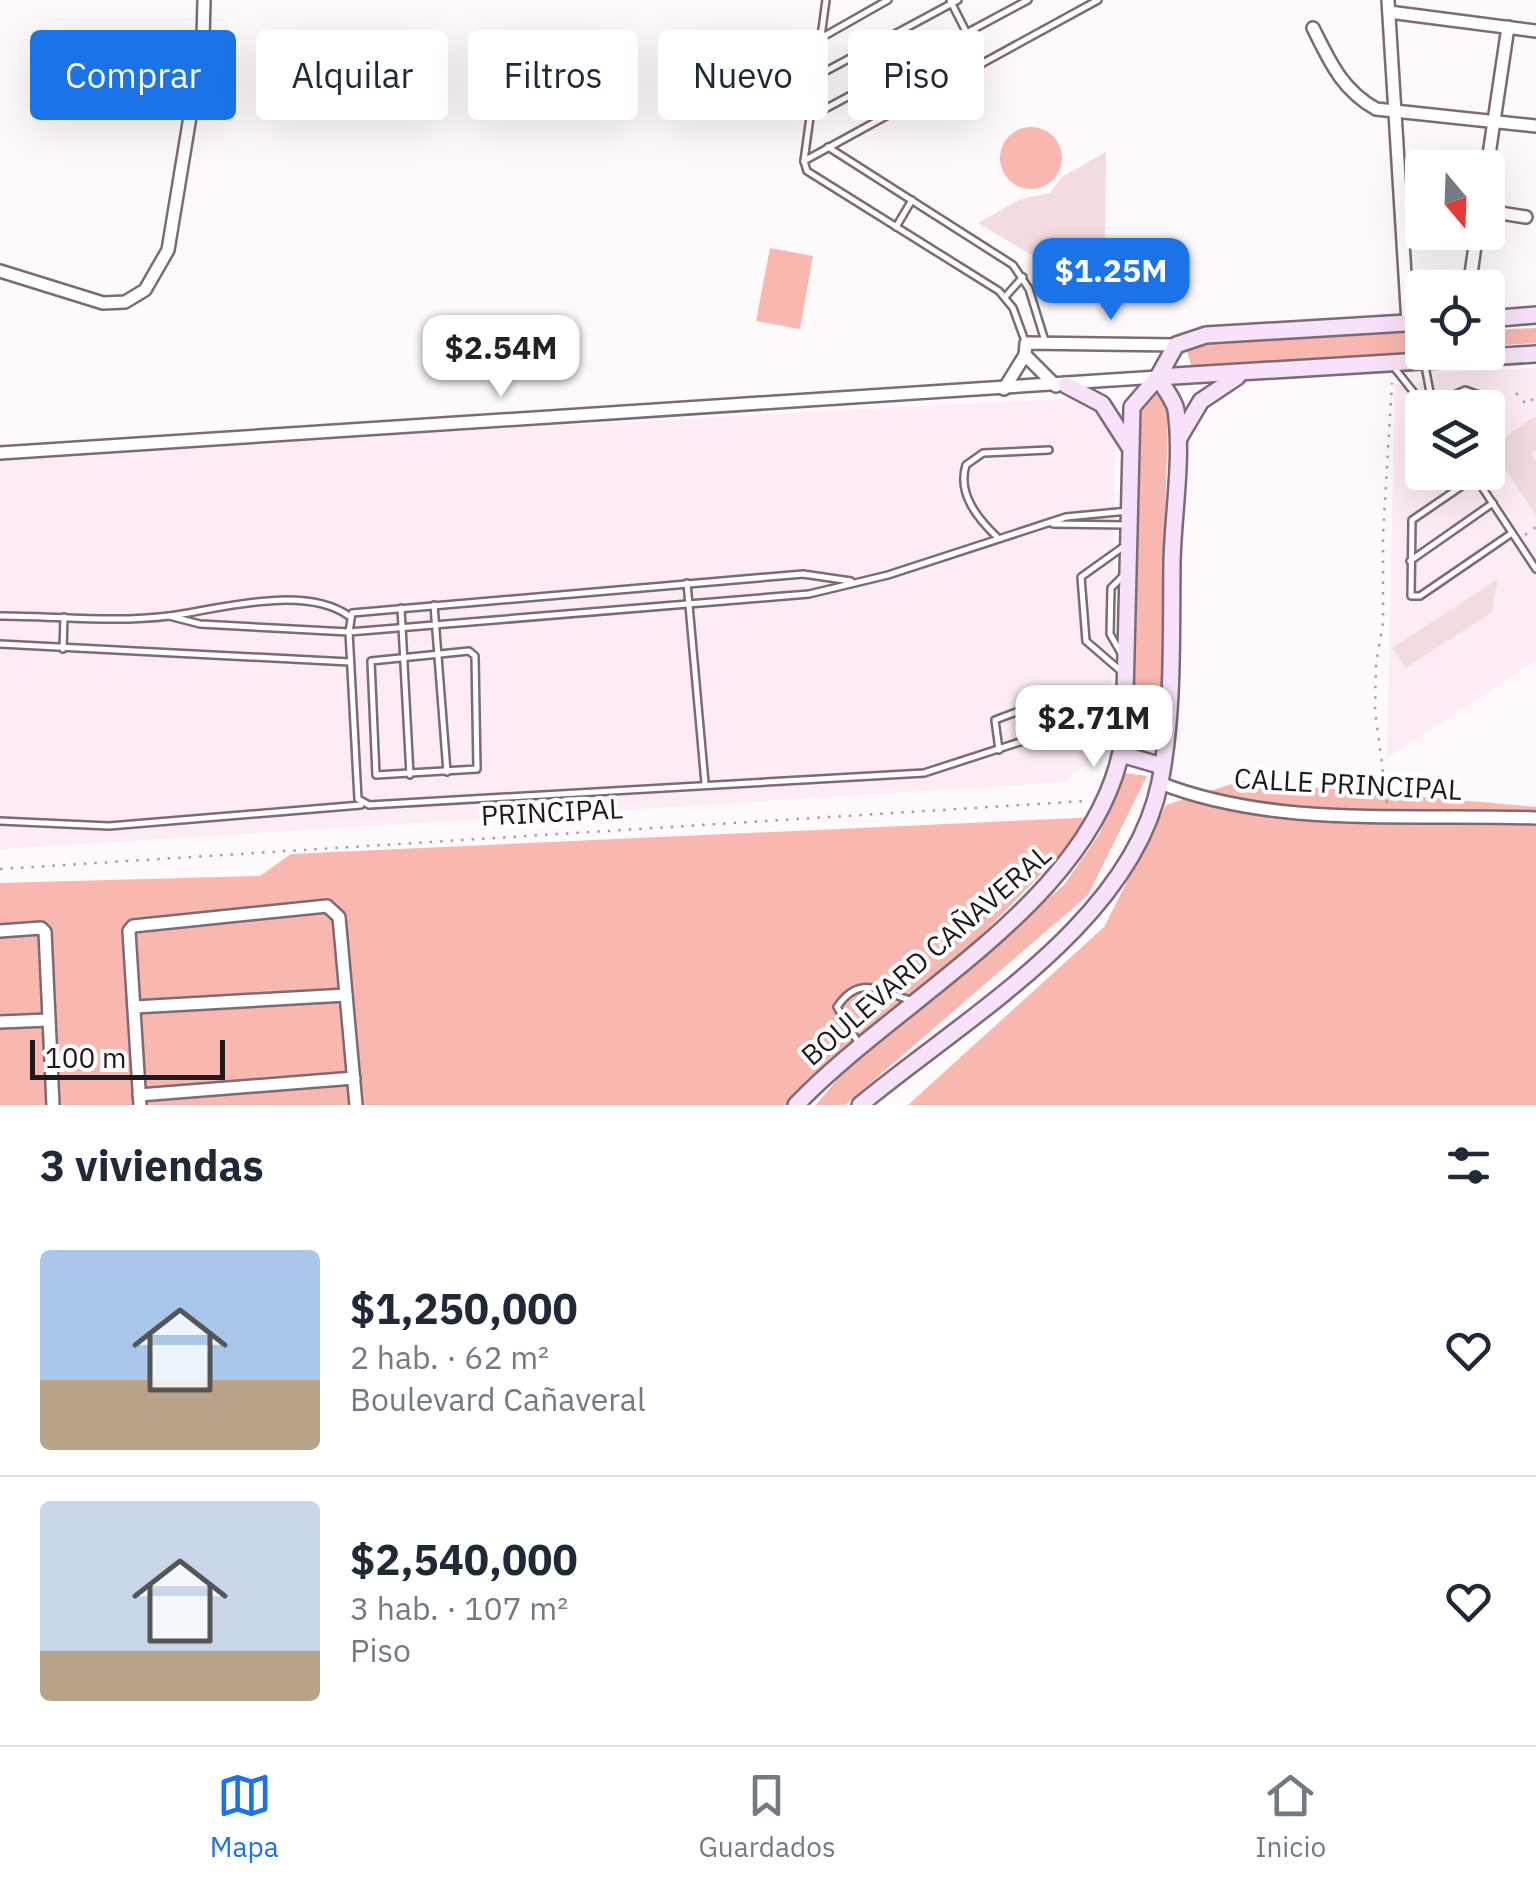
<!DOCTYPE html>
<html lang="es">
<meta charset="utf-8">
<style>
:root{--surface:#fff;--page:#f6f6f7;--text:#1f2937;--muted:#747a83;--line:#e0e1e3;--accent:#1a73e8}
body{margin:0;font-family:"IBM Plex Sans",sans-serif;background:var(--page);color:var(--text);height:100vh;display:flex;flex-direction:column;font-size:38px;white-space:nowrap}
*{box-sizing:border-box;margin:0}
p{font-size:32px;color:var(--muted)}
.icon{flex:none;width:55px;height:55px;fill:none;stroke:currentColor;stroke-width:2;stroke-linecap:round;stroke-linejoin:round}
.map{position:relative;height:1105px;overflow:hidden}
.side{display:flex;flex-direction:column;background:var(--surface);flex:1}
.side>*{flex:none}
.hud{position:absolute;left:30px;top:30px;width:1000px;height:90px;display:flex;gap:20px}
.needle{width:65px;rotate:161deg}
.controls{position:absolute;left:1405px;top:150px;display:grid;gap:20px}
.controls a{display:grid;place-items:center;width:100px;height:100px;border-radius:10px;background:var(--surface);box-shadow:0 10px 40px #0002;font-size:50px}
.scale{position:absolute;left:30px;bottom:25px;width:195px;box-sizing:border-box;padding-left:10px;border:5px solid #20191d;border-top:0;font-size:28px;line-height:35px;white-space:nowrap;color:#20191d;-webkit-text-stroke:8px #fff;paint-order:stroke}
.price{position:absolute;translate:-50% -85px;padding:0 22px;border-radius:20px;background:#fff;color:#222;font-size:32px;line-height:65px;filter:drop-shadow(0 2px 5px #0008)}
.price::after{content:'';position:absolute;left:50%;top:60px;width:30px;height:22px;margin-left:-15px;background:inherit;clip-path:polygon(0 0,100% 0,50% 100%)}
.price.selected{background:var(--accent);color:#fff}
ul{padding:0;list-style:none}
li{display:flex;align-items:center;gap:30px;height:250px;padding:0 40px}
li+li{border-top:2px solid var(--line)}
li span{display:grid;place-items:center;flex:none;width:280px;height:200px;border-radius:10px;color:#555}
li>.icon{margin-inline-start:auto}
span .icon{width:120px;height:120px;fill:#fffc;stroke-width:1}
li b{font-size:42px}
h2{display:flex;justify-content:space-between;align-items:center;height:120px;padding:0 40px;font-size:42px}
.pill{padding:0 35px;border-radius:10px;background:var(--surface);box-shadow:0 10px 40px #0002;font-size:35px;line-height:90px}
.pill.selected{background:var(--accent);color:#fff}
.menu{display:flex;justify-content:space-around;align-items:center;height:140px;border-top:2px solid var(--line);background:var(--surface);font-size:28px;color:var(--muted)}
.menu a{display:grid;justify-items:center;gap:5px}
.menu .selected{color:var(--accent)}
.map>svg:first-child{display:block}
</style>
<div class="map">
<svg width="1536" height="1105" viewBox="0 0 1536 1105">
<rect width="100%" height="100%" fill="#fef9fb"/>
<g fill="#fdebf5" fill-rule="evenodd">
<path d="M1536,368V660L1387,758L1395,383L1411,389L1420,382L1434,383L1433,373ZM1422,408H1488V472H1422Z"/>
<polygon points="1082,398 1105,418 1115,439 1110,745 1064,782 0,849 0,455"/>
</g>
<g fill="#f8b7af">
<circle cx="1031" cy="158" r="31"/>
<polygon points="770,248 813,256 800,329 756,321"/>
<polygon points="1536,328 1536,343 1488,346 1488,330"/>
<polygon points="1422,329 1422,352 1462,353 1192,369 1187,351 1194,345"/>
<polygon points="1159,391 1168,403 1160,737 1149,749 1140,751 1133,737 1142,402 1148,392"/>
<polygon points="1124,773 1147,776 1088,895 845,1105 816,1105 841,1075 805,1105 0,1105 0,883 260,876 291,854 1097,817 861,1058 1064,885 1100,833"/>
<polygon points="1241,781 1536,807 1536,1105 908,1105 1104,927 1166,805"/>
</g>
<g fill="#f3dbdf">
<polygon points="1106,152 1104,298 978,223 1021,199 1050,193 1062,177"/>
<polygon points="1536,416 1536,450 1531,453 1536,461 1536,515 1490,447"/>
<polygon points="1498,579 1492,612 1406,668 1392,648"/>
</g>
<g fill="none" stroke-linecap="round" stroke-linejoin="round">
<g stroke="#7d6a74" stroke-width="10">
<g id="lane">
<polyline points="826,0 804,161 807,171 999,291 1013,308 1025,341"/>
<polyline points="950,0 982,63"/>
<polyline points="821,38 888,0"/>
<polyline points="815,77 958,0"/>
<polyline points="810,117 1028,0"/>
<polyline points="828,147 1013,265 1029,289 1045,341"/>
<polyline points="804,161 1098,0"/>
<polyline points="896,227 912,200"/>
<polyline points="1005,297 1023,277"/>
<polyline points="1393,366 1426,408"/>
<polyline points="1425,366 1433,408"/>
<polyline points="1455,408 1456,394 1465,390 1494,400"/>
<polyline points="1472,472 1536,569"/>
<polyline points="1475,477 1412,520 1411,596 1420,596 1512,533"/>
<polyline points="1053,524 1127,525"/>
<path d="M998,538C978,519 957,494 966,465L983,453L1049,450"/>
<polyline points="1410,561 1493,503"/>
<polyline points="851,581 803,574 352,613 349,632 358,799 369,805 924,773 1122,709"/>
<polyline points="687,583 705,783"/>
<polyline points="434,605 447,772"/>
<polyline points="401,608 410,775"/>
<path d="M0,616C55,616 115,623 169,616C220,609 304,584 349,616"/>
<polyline points="169,616 200,624 349,632 809,594 888,575 1066,517 1128,511"/>
<polyline points="0,644 350,662"/>
<polyline points="63,649 64,617"/>
<polygon points="469,651 475,656 477,769 376,775 371,661"/>
<polyline points="1121,653 1110,634 1111,588 1122,577"/>
<polyline points="1122,672 1086,641 1081,577 1123,547"/>
<polyline points="1031,743 1120,736"/>
<polyline points="999,750 995,720 1073,691 1083,697 1093,739"/>
<polyline points="0,821 109,826 361,805"/>
<path d="M859,1044L837,1007C859,975 877,990 910,1000"/>
</g>
</g>
<g stroke="#7d6a74" stroke-width="16">
<g id="street">
<polyline points="1388,0 1408,323"/>
<polyline points="1389,12 1536,31"/>
<path d="M1313,28C1330,62 1342,90 1376,109L1536,126"/>
<polyline points="1487,168 1508,27"/>
<polyline points="1488,211 1526,217"/>
<polyline points="0,271 103,303 125,302 145,290 168,250 203,38 204,0"/>
<polyline points="1469,288 1477,232"/>
<polyline points="1025,355 1056,386"/>
<polyline points="1004,389 1025,355 1026,343 1176,345"/>
<polyline points="0,453 1158,377"/>
<path d="M1160,783C1277,829 1413,813 1536,818"/>
<polyline points="0,931 41,928 45,932 53,1105"/>
<polyline points="135,1007 346,995"/>
<polyline points="0,1022 48,1020"/>
<polyline points="139,1095 354,1078"/>
<polyline points="140,1105 129,931 133,926 327,906 339,917 356,1105"/>
</g>
</g>
<g stroke="#7d6a74" stroke-width="20">
<g id="secondary">
<polyline points="1488,319 1536,315"/>
<polyline points="1158,377 1536,354"/>
<polyline points="1066,385 1102,404 1129,446"/>
<polyline points="1179,438 1201,401 1237,377"/>
<polyline points="1121,754 1162,766"/>
<path d="M796,1105C901,995 1103,896 1124,735L1132,407L1158,377L1176,345L1206,335L1422,322"/>
<path d="M860,1105C963,1019 1132,923 1160,782C1174,710 1171,635 1172,562C1173,514 1183,458 1176,410C1174,399 1163,387 1158,377"/>
</g>
</g>
<g stroke="#a49ea1" stroke-width="2.5" stroke-dasharray="2.5 8" stroke-linecap="butt">
<polyline points="1516,393 1526,404 1536,397"/>
<polyline points="1525,535 1536,527"/>
<polyline points="1387,803 1375,710 1376,664 1383,623 1383,535 1392,383"/>
<polyline points="0,869 1085,801"/>
</g>
<use href="#lane" stroke="#fff" stroke-width="5"/>
<use href="#street" stroke="#fff" stroke-width="11"/>
<use href="#secondary" stroke="#f8e2fb" stroke-width="15"/>
</g>
<g text-anchor="middle" stroke-width="8" stroke-linejoin="round" paint-order="stroke">
<g font-size="28" fill="#20191d" stroke="#fff">
<text transform="translate(1348 784) rotate(3)" y="10">CALLE PRINCIPAL</text>
<text transform="translate(552 812) rotate(-3)" y="10">PRINCIPAL</text>
<text transform="translate(926 955) rotate(-41)" y="10">BOULEVARD CAÑAVERAL</text>
</g>
</g>
</svg>
<div class="controls">
<a><svg class="needle" viewBox="-14 -14 28 28"><path d="M0-13l5 13h-10z" fill="#e53935"/><path d="M0 13l5-13h-10z" fill="#747a83"/></svg></a>
<a><svg class="icon" aria-label="locate" viewBox="0 0 24 24"><circle cx="12" cy="12" r="6"/><path d="M12 2v4M12 18v4M2 12h4M18 12h4"/></svg></a>
<a><svg class="icon" aria-label="layers" viewBox="0 0 24 24"><path d="M12 4l9 5-9 5-9-5zM3 14l9 5 9-5"/></svg></a>
</div>
<div class="scale">100 m</div>
<b class="price selected" style="left:1111px;top:323px">$1.25M</b>
<b class="price" style="left:501px;top:400px">$2.54M</b>
<b class="price" style="left:1094px;top:770px">$2.71M</b>
<div class="hud">
<a class="pill selected">Comprar</a>
<a class="pill">Alquilar</a>
<a class="pill">Filtros</a>
<a class="pill">Nuevo</a>
<a class="pill">Piso</a>
</div>
</div>
<section class="side">
<h2>3 viviendas<svg class="icon" aria-label="filters" viewBox="0 0 24 24"><path d="M4 7h16M4 17h16"/><circle cx="9" cy="7" r="2"/><circle cx="15" cy="17" r="2"/></svg></h2>
<ul>
<li><span style="background:linear-gradient(#a9c7e8 65%,#b9a48a 0)"><svg class="icon" aria-label="home" viewBox="0 0 24 24"><path d="M3 11l9-7 9 7M6 9v11h12V9"/></svg></span><div><b>$1,250,000</b><p>2 hab. · 62 m²</p><p>Boulevard Cañaveral</p></div><svg class="icon" aria-label="heart" viewBox="0 0 24 24"><path d="M12 20l-8-8c-3-5 5-10 8-4 3-6 11-1 8 4z"/></svg></li>
<li><span style="background:linear-gradient(#c9d6e8 75%,#b9a48a 0)"><svg class="icon" aria-label="home" viewBox="0 0 24 24"><path d="M3 11l9-7 9 7M6 9v11h12V9"/></svg></span><div><b>$2,540,000</b><p>3 hab. · 107 m²</p><p>Piso</p></div><svg class="icon" aria-label="heart" viewBox="0 0 24 24"><path d="M12 20l-8-8c-3-5 5-10 8-4 3-6 11-1 8 4z"/></svg></li>
</ul>
</section>
<nav class="menu">
<a class="selected"><svg class="icon" aria-label="map" viewBox="0 0 24 24"><path d="M3 6l6-2 6 2 6-2v14l-6 2-6-2-6 2zM9 4v14M15 6v14"/></svg>Mapa</a>
<a><svg class="icon" aria-label="saved" viewBox="0 0 24 24"><path d="M7 4h10v16l-5-4-5 4z"/></svg>Guardados</a>
<a><svg class="icon" aria-label="home" viewBox="0 0 24 24"><path d="M3 11l9-7 9 7M6 9v11h12V9"/></svg>Inicio</a>
</nav>
